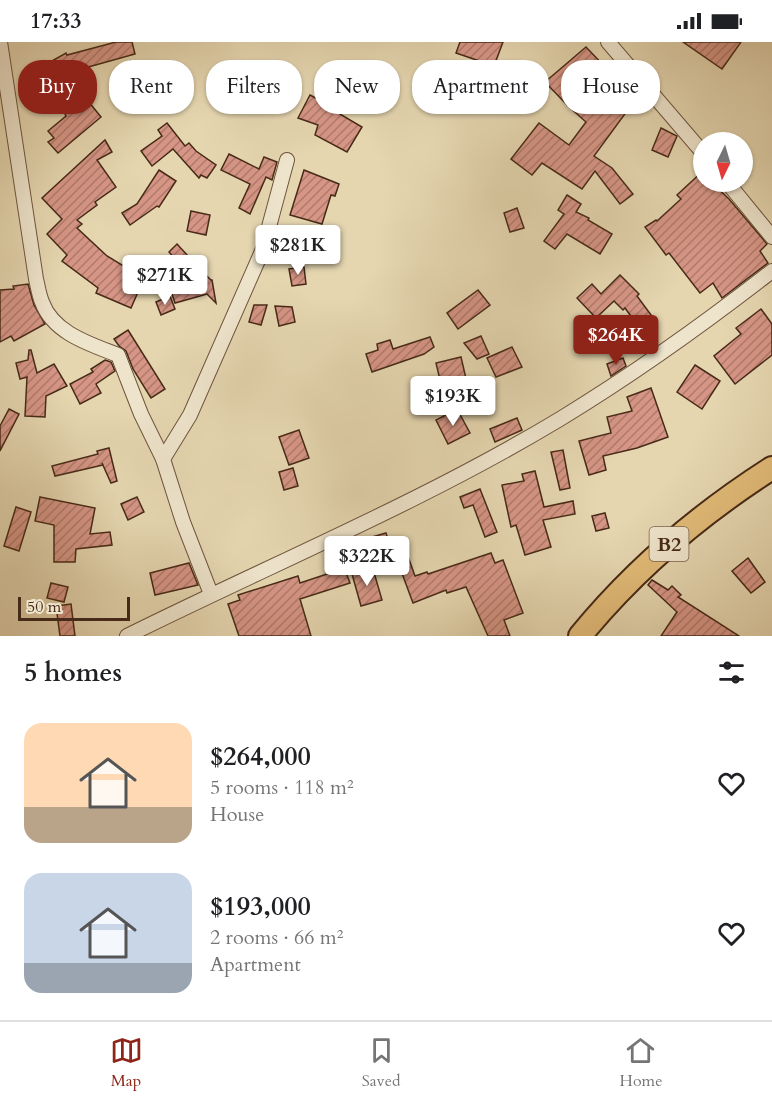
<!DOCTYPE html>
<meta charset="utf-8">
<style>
:root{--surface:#fff;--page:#f6f6f6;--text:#202124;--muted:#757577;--line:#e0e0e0;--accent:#8f2418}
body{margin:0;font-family:Cardo,serif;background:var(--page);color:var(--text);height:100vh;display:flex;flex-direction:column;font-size:22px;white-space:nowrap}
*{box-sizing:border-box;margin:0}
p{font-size:20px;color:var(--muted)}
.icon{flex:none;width:33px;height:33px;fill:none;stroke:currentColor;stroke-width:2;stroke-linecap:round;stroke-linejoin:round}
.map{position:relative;height:594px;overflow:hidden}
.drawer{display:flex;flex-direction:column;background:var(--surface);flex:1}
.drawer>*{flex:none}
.hud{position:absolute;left:18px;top:18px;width:736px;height:54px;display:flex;gap:12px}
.needle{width:39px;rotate:185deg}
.fabs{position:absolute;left:693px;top:90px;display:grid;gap:12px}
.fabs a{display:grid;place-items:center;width:60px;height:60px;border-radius:50%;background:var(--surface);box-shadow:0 2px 4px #0004;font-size:30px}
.scale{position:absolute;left:18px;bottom:15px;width:112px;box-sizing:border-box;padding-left:6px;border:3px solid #472a17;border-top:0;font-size:16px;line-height:21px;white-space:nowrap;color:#472a17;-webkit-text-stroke:4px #eee4cc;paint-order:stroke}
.price{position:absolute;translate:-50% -51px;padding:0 14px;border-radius:6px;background:#fff;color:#222;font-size:20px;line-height:39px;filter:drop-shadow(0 2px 3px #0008)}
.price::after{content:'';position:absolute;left:50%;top:36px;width:18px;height:14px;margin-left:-9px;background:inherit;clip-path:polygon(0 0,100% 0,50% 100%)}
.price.active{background:var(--accent);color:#fff}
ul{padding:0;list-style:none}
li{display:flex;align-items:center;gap:18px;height:150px;padding:0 24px}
li span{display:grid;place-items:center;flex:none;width:168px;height:120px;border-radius:18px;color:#555}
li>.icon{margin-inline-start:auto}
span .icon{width:72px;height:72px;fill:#fffc;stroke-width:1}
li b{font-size:26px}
h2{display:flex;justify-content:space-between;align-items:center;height:72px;padding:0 24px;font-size:26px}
.pill{padding:0 21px;border-radius:24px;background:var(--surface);box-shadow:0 2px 4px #0004;font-size:21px;line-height:54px}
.pill.active{background:var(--accent);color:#fff}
.status{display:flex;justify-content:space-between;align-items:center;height:42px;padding:0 30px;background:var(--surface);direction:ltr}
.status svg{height:16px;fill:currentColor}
.dock{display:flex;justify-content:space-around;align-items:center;height:84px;border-top:2px solid var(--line);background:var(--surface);font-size:16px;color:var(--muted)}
.dock a{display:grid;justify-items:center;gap:3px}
.dock .active{color:var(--accent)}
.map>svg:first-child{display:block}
</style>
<div class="status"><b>17:33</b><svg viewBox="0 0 49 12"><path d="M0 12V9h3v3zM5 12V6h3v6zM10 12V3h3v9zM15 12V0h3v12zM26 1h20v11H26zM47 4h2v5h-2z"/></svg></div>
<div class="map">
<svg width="772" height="594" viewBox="0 0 772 594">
<defs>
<pattern id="building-hatch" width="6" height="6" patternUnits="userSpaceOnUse" patternTransform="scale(1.5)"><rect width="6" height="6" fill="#d69585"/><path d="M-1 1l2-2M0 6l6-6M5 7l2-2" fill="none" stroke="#af7a6c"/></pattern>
</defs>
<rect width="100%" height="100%" fill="#e5d6b0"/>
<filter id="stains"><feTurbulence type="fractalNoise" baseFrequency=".00333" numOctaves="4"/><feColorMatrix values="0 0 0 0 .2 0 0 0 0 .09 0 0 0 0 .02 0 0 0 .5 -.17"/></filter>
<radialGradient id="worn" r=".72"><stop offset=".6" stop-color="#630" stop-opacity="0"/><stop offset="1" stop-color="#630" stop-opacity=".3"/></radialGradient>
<g fill="url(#building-hatch)" stroke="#472a17" stroke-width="1.5">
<polygon points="116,0 132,0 135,12 74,29 87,53 84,54 101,75 58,111 48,100 54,96 48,89 66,74 55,53 58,52 43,24 66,11 67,13"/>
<polygon points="460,0 503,0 494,24 456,11"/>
<polygon points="683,0 741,0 722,27"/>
<polygon points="586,5 605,25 574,54 593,70 608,49 630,65 594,114 612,126 633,152 620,162 595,129 582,147 542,121 532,133 511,117 539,81 569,103 586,80 568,64 545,40"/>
<polygon points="130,19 148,35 134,50 132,47 125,54 113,43 120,35 118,33"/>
<polygon points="310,53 334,66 333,68 362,85 347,110 315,93 318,83 298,76"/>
<polygon points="167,81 185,104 189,101 196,109 216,123 207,136 201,133 199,136 173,107 152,124 141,109 162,94 158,88"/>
<polygon points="661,86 677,94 668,115 652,108"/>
<polygon points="105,98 112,110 97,118 116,145 95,160 97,163 77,178 82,182 77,186 107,214 125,225 128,219 148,227 131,266 96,251 98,246 62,219 67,213 47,192 62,177 42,156"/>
<polygon points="229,112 259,127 264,115 277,120 272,138 266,135 250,172 239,166 250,142 221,128"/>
<polygon points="159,128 176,139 159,165 157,164 130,183 122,171 137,162"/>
<polygon points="304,128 339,142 335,154 331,153 322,182 290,173"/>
<polygon points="704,128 704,140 711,140 729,157 767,202 760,209 768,221 722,256 713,241 700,251 669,211 666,213 645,185 656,178 657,179 681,157 677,153"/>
<polygon points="567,153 581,162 576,170 589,176 588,178 612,192 600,212 567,192 555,207 544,199 564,172 558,168"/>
<polygon points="517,166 524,186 510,190 504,171"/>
<polygon points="191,169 210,173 206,193 187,189"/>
<polygon points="177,202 188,214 180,222 169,210"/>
<polygon points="188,216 211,238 212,238 216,261 207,252 175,261 171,249 197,242 180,225"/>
<polygon points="304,225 306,242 292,244 289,227"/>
<polygon points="620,233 639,252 637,254 657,281 643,291 625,266 623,268 614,259 596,276 577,256 592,242 601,252"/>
<polygon points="28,242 34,263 45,282 14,299 11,294 0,300 0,248 14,247 13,244"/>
<polygon points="478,248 490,263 458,287 447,271"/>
<polygon points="170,254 175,267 161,273 156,260"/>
<polygon points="254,263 267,263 261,283 249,280"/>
<polygon points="275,264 292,265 295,280 279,284"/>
<polygon points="761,267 772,282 772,313 735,342 714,314 741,292 736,286"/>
<polygon points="128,288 165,347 151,356 133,327 126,309 119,304 114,297"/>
<polygon points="481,294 489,312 477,317 464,301"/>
<polygon points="430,295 434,305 424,312 372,330 366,312 378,308 377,302 390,298 393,307"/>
<polygon points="512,305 522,325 496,335 487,316"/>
<polygon points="29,308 31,308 37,331 54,322 67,344 46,354 45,375 25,374 27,335 20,337 16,321 28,318"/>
<polygon points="461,315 467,341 453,344 451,336 440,338 436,321"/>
<polygon points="623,316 626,324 611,334 607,322"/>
<polygon points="105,318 111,320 115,329 96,342 101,351 80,362 70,342 93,330 91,327"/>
<polygon points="695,323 720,339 702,367 677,350"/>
<polygon points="651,346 668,395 637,406 603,414 606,428 589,433 579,399 611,391 607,375 632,369 627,355"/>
<polygon points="9,367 19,372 0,409 0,384"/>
<polygon points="457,367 470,391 448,402 436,378"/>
<polygon points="517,376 522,388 495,400 490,387"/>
<polygon points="299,388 309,416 289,423 279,395"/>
<polygon points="109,406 117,439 111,441 102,421 103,423 55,434 52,424 98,412 97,409"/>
<polygon points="563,408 570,446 560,448 551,410"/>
<polygon points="293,426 298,444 284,448 279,430"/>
<polygon points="535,429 544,465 573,459 575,472 543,478 551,505 525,513 516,483 511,485 502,443 524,439 522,432"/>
<polygon points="480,447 497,490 485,495 473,463 464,466 460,455"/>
<polygon points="40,455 95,466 90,492 110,490 112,503 76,507 75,520 54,520 54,483 35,479"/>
<polygon points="137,455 144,470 128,478 121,462"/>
<polygon points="16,465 31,470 19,509 4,504"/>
<polygon points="605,471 609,486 596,489 592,474"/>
<polygon points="386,491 393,514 406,509 415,534 427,530 428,532 491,511 495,521 503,518 523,571 504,578 510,594 488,594 466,545 447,551 446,548 413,561 400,526 385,532 378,514 372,495"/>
<polygon points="340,515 350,541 300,557 311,594 239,594 228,562 240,558 238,553 298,534 300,541 333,530 329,519"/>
<polygon points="748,516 765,540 751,551 732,529"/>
<polygon points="189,521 198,543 155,553 150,531"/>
<polygon points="373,527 382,558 361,564 352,532"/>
<polygon points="652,538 668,548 672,544 681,553 678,555 739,594 661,594 677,570 648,543"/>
<polygon points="51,541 68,545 64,560 47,556"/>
<polygon points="71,562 75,594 60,594 56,564"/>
</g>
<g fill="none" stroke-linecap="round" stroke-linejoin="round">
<g stroke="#6e553d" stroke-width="16">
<g id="minor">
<path d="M0,0L36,237C38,245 39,253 42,260C53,291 90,302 118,313L141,372L163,417L183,480L211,552"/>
<polyline points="608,0 704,112"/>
<polyline points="727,140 772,195"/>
<polyline points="163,417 190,373 263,207 287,118"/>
<path d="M127,594C272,522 422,460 560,377C634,332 704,282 772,229"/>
</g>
</g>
<g stroke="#472a17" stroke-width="26">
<path id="trunk" d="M580,594C634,528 700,472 772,426"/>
</g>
<use href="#minor" stroke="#eee4cc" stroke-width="14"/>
<use href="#trunk" stroke="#e2bb78" stroke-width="22"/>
</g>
<g text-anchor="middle" stroke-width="4.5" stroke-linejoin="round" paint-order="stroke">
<rect fill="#eee4cc" stroke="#79624d" stroke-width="1.5" x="649.5" y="485" width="39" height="34" rx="4.5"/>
<g font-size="20" font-weight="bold" fill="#472a17">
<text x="669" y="509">B2</text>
</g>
</g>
<rect width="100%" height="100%" filter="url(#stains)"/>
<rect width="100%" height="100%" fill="url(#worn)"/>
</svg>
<div class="fabs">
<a><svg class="needle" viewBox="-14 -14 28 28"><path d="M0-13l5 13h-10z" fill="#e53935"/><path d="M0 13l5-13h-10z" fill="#757577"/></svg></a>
</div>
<div class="scale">50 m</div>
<b class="price" style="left:298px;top:234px">$281K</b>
<b class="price" style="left:165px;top:264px">$271K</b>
<b class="price active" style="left:616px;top:324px">$264K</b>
<b class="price" style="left:453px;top:385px">$193K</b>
<b class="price" style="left:367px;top:545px">$322K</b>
<div class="hud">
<a class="pill active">Buy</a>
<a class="pill">Rent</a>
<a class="pill">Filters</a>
<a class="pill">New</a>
<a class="pill">Apartment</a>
<a class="pill">House</a>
</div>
</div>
<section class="drawer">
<h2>5 homes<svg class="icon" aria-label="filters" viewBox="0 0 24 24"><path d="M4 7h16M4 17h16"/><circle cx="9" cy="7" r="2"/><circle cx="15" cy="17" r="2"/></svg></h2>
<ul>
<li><span style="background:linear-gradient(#ffd9b3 70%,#b9a48a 0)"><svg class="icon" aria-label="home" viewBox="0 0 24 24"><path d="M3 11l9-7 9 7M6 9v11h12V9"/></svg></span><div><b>$264,000</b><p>5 rooms · 118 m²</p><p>House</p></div><svg class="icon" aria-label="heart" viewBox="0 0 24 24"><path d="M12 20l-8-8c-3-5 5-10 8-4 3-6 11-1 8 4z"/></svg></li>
<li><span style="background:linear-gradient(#c9d6e8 75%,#9aa5b1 0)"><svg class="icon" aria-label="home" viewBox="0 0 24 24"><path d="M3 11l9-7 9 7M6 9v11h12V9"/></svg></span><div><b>$193,000</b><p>2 rooms · 66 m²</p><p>Apartment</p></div><svg class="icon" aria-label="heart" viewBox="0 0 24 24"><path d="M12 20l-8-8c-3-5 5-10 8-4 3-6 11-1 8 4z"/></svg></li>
</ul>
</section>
<nav class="dock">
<a class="active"><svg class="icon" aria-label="map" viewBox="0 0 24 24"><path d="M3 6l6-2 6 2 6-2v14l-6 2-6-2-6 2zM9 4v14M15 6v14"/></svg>Map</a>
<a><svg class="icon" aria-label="saved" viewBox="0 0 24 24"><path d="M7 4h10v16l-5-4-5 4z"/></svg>Saved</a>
<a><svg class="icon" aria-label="home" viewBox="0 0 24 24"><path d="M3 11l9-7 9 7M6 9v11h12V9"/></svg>Home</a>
</nav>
